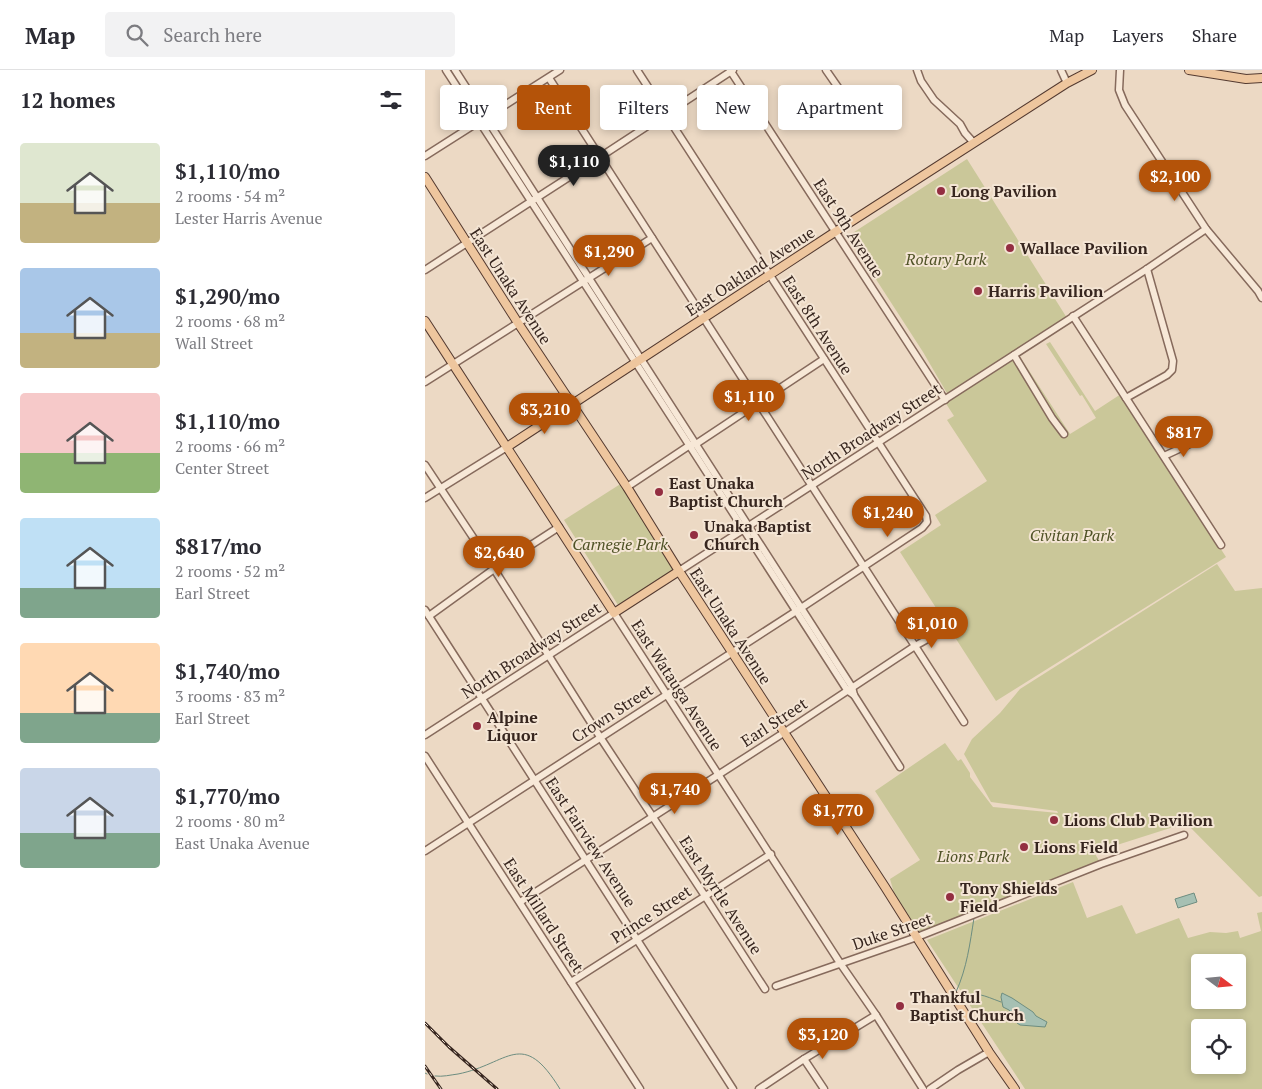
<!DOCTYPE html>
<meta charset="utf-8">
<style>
:root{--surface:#fff;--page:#f2f2f3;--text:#2b2b33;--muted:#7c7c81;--line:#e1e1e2;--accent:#b45309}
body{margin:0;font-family:"PT Serif",serif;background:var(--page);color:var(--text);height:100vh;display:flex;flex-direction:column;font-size:19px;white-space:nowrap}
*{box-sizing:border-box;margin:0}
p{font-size:16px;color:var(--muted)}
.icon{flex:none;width:28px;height:28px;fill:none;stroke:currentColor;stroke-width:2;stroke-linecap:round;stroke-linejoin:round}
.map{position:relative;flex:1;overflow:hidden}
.sheet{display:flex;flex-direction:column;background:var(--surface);width:425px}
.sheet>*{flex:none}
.guide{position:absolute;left:15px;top:15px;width:475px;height:45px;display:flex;gap:10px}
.needle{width:32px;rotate:106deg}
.buttons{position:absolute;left:766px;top:884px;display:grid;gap:10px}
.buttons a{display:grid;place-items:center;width:55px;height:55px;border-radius:5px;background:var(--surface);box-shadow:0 2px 8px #0003;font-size:25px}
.price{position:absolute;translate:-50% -42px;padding:0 11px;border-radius:18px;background:var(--accent);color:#fff;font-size:16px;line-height:32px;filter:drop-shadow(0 1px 2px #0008)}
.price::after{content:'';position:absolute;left:50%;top:30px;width:15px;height:11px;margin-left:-8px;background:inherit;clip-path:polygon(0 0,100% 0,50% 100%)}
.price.active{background:#222;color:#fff}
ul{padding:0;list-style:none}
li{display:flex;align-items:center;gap:15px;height:125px;padding:0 20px}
li span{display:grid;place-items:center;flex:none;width:140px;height:100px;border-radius:5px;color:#555}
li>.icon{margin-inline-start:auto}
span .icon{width:60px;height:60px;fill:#fffc;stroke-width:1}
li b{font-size:21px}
h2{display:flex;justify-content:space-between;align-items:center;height:60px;padding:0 20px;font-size:21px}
.pill{padding:0 18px;border-radius:5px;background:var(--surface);box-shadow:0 2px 8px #0003;font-size:18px;line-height:45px}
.pill.active{background:var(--accent);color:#fff}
header{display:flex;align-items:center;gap:30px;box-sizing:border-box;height:70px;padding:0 25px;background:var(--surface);border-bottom:1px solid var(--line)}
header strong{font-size:24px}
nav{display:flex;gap:28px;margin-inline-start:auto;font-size:18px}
.search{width:350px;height:45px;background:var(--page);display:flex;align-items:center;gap:12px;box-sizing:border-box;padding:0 18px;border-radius:5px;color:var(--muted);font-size:19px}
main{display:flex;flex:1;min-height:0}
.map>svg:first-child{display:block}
</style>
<header>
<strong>Map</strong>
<div class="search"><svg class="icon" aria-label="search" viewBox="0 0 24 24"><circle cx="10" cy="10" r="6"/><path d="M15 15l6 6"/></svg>Search here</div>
<nav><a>Map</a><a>Layers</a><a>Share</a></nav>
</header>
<main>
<section class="sheet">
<h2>12 homes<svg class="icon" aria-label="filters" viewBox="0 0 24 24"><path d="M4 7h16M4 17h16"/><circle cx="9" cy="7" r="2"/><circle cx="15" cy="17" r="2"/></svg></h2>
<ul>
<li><span style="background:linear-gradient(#dfe7d0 60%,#c2b280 0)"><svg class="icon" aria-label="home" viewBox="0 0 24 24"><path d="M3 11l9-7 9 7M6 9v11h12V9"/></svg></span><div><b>$1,110/mo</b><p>2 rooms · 54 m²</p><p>Lester Harris Avenue</p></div></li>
<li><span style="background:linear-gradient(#a9c7e8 65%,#c2b280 0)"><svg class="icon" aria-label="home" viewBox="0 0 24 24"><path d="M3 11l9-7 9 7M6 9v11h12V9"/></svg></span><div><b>$1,290/mo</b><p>2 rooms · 68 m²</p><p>Wall Street</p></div></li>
<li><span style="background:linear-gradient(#f6c9c9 60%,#8fb573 0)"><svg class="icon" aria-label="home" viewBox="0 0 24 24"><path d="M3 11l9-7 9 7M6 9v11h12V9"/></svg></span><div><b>$1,110/mo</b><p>2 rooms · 66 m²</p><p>Center Street</p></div></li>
<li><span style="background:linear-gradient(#bfe0f5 70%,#7fa58c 0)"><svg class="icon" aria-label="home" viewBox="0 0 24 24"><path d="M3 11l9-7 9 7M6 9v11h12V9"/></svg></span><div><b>$817/mo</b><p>2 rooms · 52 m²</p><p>Earl Street</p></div></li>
<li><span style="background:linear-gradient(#ffd9b3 70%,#7fa58c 0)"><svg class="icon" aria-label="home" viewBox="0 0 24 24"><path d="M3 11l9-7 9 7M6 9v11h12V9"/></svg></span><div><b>$1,740/mo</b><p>3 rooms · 83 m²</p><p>Earl Street</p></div></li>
<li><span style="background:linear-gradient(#c9d6e8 65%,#7fa58c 0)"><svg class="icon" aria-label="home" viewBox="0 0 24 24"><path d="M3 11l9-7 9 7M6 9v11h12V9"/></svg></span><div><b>$1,770/mo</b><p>2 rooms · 80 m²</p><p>East Unaka Avenue</p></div></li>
</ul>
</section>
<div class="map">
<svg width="837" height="1019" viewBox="0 0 837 1019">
<rect width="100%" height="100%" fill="#ecd9c4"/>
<g fill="#cac799" fill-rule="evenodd">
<polygon points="542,89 642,248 523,325 498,282 423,166"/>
<polygon points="625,272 670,341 696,324 801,487 571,631 475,482 516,455 510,445 562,411 522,350 529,346 520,332 594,285 645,364 671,348 657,325 655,326 621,274"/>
<polygon points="197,413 251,498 193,535 139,450"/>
<polygon points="792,494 810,521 837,518 837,826 834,827 761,753 670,782 666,777 676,794 495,863 469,823 465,809 495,790 450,721 520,673 533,691 536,689 545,703 545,707 568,737 633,743 632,741 566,732 539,684 547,669 575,643 595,619"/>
<path d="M648,812L662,848L697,835L711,864L754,848L763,868L785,862L801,863L813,861L815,868L836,861L832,843L837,842V1019H600L502,870ZM775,892H812V930H775ZM775,958H812V995H775Z"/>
</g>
<g fill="#a6c0b3" stroke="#6d8d80">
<polygon points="769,823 772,832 753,838 750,829"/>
<polygon points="577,923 587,928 608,942 611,946 622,952 620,957 595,955 592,953 588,945 584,940 578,937 576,927"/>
</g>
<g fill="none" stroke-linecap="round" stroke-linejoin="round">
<g stroke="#6d8d80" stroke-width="1">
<path d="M531,922C542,898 545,873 549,848"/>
<path d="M534,926C554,922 557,925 576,932"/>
<polyline points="0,1003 2,1004"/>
<path d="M10,1006C18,1007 25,1005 33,1004C84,994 97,957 135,1019"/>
</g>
<g stroke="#866a5c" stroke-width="9">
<g id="minor">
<path d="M21,0C155,206 289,413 422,620L429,625"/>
<polyline points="30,0 427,617 429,625 475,697"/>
<polyline points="305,0 520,330"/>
<polyline points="401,0 435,49 464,29"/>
<polyline points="492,0 496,11 509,30 535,54 540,63 549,73"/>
<polyline points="636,0 642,13"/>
<polyline points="695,0 694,20 700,35 781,159 833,221 837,228"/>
<polyline points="124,8 539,652"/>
<polyline points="0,86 135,0"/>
<polyline points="0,200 175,87 308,0"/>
<polyline points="648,246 796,475"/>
<polyline points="589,285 627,348 639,364"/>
<polyline points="0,312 227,168"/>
<polyline points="701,328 742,305 747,300 748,291 722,199"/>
<polyline points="739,386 769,372"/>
<polyline points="0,395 69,499 175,667 280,826 340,919"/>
<polyline points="202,417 265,375 271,374 399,289"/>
<polyline points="0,428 82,377"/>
<polyline points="254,501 722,199 781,159"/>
<polyline points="0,540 308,1019"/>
<polyline points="4,546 69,499 134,457"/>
<polyline points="0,665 189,543 415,893 451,945 498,1019"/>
<polyline points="0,686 215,1019"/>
<polyline points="0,781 376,538 497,458 502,452 501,446 212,0"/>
<polyline points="95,832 360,662 490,576 513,563"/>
<polyline points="146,912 346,784"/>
<polyline points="351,916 492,867 676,794 759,765"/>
<polyline points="379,989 399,1019"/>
<polyline points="334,1019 379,989 451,945"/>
<polyline points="505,1019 533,1000 564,982"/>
</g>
</g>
<g stroke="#543a30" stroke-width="10">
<g id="major">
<polyline points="764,0 821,9 837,8"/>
<polyline points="0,107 93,253 202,417 254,501 460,817 564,982 590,1019"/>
<polyline points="0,251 189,543 254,501"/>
<polyline points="82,377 410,162 642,13 667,0"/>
</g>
</g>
<use href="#minor" stroke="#f7e8d7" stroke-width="6"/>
<use href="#major" stroke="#eec69e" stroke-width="8"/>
<g stroke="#37261f" stroke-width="3">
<g id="rail">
<polyline points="0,953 24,977 72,1019"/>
<polyline points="0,996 16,1019"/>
</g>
</g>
<use href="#rail" stroke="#f4e5d4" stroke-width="1" stroke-dasharray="4" stroke-linecap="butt"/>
</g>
<g fill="#932e41" stroke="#f4e5d4" stroke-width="2">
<circle cx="516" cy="121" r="5"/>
<circle cx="585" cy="178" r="5"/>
<circle cx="553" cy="221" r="5"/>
<circle cx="234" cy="422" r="5"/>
<circle cx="269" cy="465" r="5"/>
<circle cx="52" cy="656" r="5"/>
<circle cx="629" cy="750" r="5"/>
<circle cx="599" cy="777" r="5"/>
<circle cx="525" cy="827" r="5"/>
<circle cx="475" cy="936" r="5"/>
</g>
<g text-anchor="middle" stroke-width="4" stroke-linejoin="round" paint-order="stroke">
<g font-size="16" font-weight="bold" fill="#37261f" stroke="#f4e5d4" text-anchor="start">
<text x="526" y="127">Long Pavilion</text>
<text x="595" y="184">Wallace Pavilion</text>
<text x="563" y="227">Harris Pavilion</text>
<text x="244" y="419">East Unaka<tspan x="244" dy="18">Baptist Church</tspan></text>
<text x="279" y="462">Unaka Baptist<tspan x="279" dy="18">Church</tspan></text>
<text x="62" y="653">Alpine<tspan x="62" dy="18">Liquor</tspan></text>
<text x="639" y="756">Lions Club Pavilion</text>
<text x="609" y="783">Lions Field</text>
<text x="535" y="824">Tony Shields<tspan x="535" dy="18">Field</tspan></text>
<text x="485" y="933">Thankful<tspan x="485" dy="18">Baptist Church</tspan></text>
</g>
<g font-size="16" fill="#37261f" stroke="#f4e5d4">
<text transform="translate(424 158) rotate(57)" y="6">East 9th Avenue</text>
<text transform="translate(325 201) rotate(-33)" y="6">East Oakland Avenue</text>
<text transform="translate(86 216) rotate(57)" y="6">East Unaka Avenue</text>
<text transform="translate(393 255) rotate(57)" y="6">East 8th Avenue</text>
<text transform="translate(446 361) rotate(-33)" y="6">North Broadway Street</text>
<text transform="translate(306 556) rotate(57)" y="6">East Unaka Avenue</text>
<text transform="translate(106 580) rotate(-33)" y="6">North Broadway Street</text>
<text transform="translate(252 615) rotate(57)" y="6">East Watauga Avenue</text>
<text transform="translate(187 643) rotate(-33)" y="6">Crown Street</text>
<text transform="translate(349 652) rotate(-33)" y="6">Earl Street</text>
<text transform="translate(166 772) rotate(57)" y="6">East Fairview Avenue</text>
<text transform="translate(296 825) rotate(57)" y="6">East Myrtle Avenue</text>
<text transform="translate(226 844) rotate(-33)" y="6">Prince Street</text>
<text transform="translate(119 845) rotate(57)" y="6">East Millard Street</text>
<text transform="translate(467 861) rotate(-19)" y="6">Duke Street</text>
</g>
<g font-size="16" font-style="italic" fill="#4f5226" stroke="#f4e5d4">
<text x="521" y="195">Rotary Park</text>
<text x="647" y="471">Civitan Park</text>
<text x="195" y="480">Carnegie Park</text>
<text x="548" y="792">Lions Park</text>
</g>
</g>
</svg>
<div class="buttons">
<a><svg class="needle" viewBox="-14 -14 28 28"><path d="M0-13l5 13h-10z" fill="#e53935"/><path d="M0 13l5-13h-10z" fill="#7c7c81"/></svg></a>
<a><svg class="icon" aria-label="locate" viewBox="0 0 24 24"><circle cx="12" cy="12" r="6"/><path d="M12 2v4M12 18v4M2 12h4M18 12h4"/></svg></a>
</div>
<b class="price active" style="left:149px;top:117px">$1,110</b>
<b class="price" style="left:750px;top:132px">$2,100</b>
<b class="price" style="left:184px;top:207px">$1,290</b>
<b class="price" style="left:324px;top:352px">$1,110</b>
<b class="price" style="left:120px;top:365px">$3,210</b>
<b class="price" style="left:759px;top:388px">$817</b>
<b class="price" style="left:463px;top:468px">$1,240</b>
<b class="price" style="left:74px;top:508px">$2,640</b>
<b class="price" style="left:507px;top:579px">$1,010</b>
<b class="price" style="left:250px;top:745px">$1,740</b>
<b class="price" style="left:413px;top:766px">$1,770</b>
<b class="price" style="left:398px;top:990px">$3,120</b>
<div class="guide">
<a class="pill">Buy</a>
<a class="pill active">Rent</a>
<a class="pill">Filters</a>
<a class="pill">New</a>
<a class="pill">Apartment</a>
</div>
</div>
</main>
